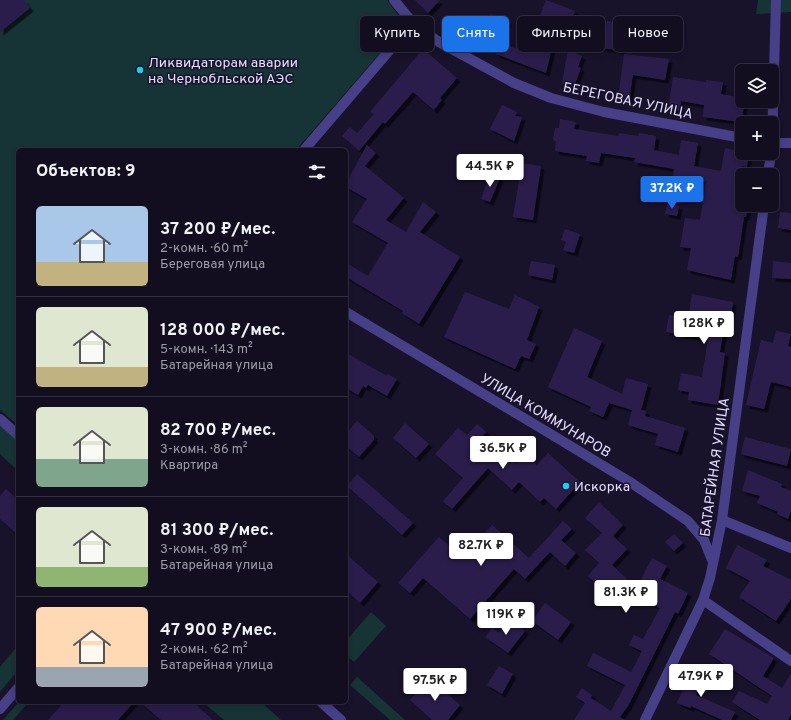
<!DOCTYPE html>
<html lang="ru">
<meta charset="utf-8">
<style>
:root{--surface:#120e20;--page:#1b1729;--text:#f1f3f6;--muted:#9c9ca5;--line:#312e3e;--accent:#1a73e8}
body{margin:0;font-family:Overpass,sans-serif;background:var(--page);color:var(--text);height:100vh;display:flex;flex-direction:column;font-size:15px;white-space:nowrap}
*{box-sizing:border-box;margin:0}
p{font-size:13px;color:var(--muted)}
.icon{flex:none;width:22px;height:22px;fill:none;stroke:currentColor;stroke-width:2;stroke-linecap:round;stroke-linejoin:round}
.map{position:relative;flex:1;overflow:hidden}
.details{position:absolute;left:16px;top:148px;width:332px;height:556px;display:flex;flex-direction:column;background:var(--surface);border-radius:6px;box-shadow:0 2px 6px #0003,0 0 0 1px var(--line)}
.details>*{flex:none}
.guide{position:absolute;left:360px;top:16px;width:371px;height:36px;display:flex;gap:8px}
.tools{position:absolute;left:735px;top:64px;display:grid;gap:8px}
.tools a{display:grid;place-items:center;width:44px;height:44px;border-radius:6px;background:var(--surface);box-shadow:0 2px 6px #0003,0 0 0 1px var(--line);font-size:20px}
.price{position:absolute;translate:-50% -34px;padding:0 9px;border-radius:4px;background:#fff;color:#222;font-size:13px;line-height:26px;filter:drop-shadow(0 1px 2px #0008)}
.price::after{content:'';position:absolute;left:50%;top:24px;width:12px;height:9px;margin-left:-6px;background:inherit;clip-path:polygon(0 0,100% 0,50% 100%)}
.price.on{background:var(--accent);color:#fff}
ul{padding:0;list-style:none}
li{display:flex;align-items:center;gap:12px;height:100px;padding:0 20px}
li+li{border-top:1px solid var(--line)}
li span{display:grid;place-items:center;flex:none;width:112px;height:80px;border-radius:6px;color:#555}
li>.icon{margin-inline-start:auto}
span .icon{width:48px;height:48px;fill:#fffc;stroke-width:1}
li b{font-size:17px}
h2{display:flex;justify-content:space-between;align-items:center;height:48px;padding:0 20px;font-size:17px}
.tag{padding:0 14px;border-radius:6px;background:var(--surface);box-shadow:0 2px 6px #0003,0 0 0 1px var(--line);font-size:14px;line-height:36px}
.tag.on{background:var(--accent);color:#fff}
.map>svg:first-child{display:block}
</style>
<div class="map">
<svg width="791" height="720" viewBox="0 0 791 720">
<defs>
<filter id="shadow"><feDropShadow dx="3.5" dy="3.5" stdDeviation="0" flood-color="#0009"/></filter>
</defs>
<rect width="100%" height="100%" fill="#18122b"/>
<g fill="#163435">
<polygon points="0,0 387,0 405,24 296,150 18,150 18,425 0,410"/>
<polygon points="758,0 791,0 791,12 756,14"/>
<polygon points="0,424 18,440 18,471 0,454"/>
<polygon points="371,612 386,626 354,662 346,655 346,641"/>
<polygon points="18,645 18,670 0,692 0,667"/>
<polygon points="357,677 405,720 390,720 350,685"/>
<polygon points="19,702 23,702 26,705 13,720 3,720"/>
<polygon points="203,702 261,702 281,720 224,720"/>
</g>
<g fill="#2b1f4c" filter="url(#shadow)">
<polygon points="0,0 24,0 30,8 0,32"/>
<polygon points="415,0 440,0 428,13"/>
<polygon points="546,0 575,11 560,49 552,48 546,73 496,54 496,52 469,38 475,27 482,31 491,14 508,22 502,33 505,35 501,43 522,51 529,32 533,34"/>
<polygon points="607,21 626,24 622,51 590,46 592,34 605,36"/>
<polygon points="423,49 457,78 440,98 442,100 434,110 413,92 385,124 383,122 359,151 342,136 350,127 357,133 374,114 370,112"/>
<polygon points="568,50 582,56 578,67 581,68 574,87 562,83"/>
<polygon points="624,54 669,59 665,80 633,75 629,101 618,99"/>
<polygon points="673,77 706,82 706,80 723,82 721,94 742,98 742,101 745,101 741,122 703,117 704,105 681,101 679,111 668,109"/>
<polygon points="502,105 517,112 515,116 522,117 514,141 490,129"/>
<polygon points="560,119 576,122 574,129 618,136 619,133 638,136 639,133 656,136 654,150 679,155 681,140 698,143 694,166 721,171 725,148 749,153 747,167 742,166 742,205 748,206 746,217 744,217 738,257 735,256 731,280 687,270 691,248 680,247 685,218 700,220 706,182 673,177 674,169 634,162 635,158 601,153 599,163 586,161 587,156 555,151 556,141 553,140 555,128 559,128"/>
<polygon points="367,145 376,153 365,166 404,198 386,220 406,232 423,202 436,212 420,232 460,257 419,324 402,313 403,311 346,277 346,263 368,276 388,243 352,222 367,199 346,187 346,183"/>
<polygon points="522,163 541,166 533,220 513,217"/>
<polygon points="490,174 500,178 490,202 481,199"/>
<polygon points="667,204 679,206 677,216 665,214"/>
<polygon points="780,212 791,213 791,230 778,228"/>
<polygon points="565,229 580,234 574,253 563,250 566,242 561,240"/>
<polygon points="531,261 555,265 552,280 528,275"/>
<polygon points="773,261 791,263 791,279 772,278"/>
<polygon points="465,292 509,309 515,295 539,307 527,340 536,344 529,359 521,356 515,369 444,337"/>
<polygon points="692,294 733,302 731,316 726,315 720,352 725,353 718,405 688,400 689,392 678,390 681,373 702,377 708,339 666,332 669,315 688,318"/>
<polygon points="574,328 602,341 587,377 622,394 626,378 648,384 641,410 646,411 645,416 685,428 678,452 655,445 658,434 628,425 632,410 609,403 603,417 589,411 591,407 548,387"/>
<polygon points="776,331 791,334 788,346 791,347 791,387 771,382 764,409 746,405 761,340 773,343"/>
<polygon points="346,353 387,376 388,374 397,379 387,396 368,385 366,388 363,386 358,395 346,388"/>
<polygon points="357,421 374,436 374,440 359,457 346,446 346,434"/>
<polygon points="405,423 429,444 416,458 393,438"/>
<polygon points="477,424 486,432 478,442 503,464 509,458 516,464 525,454 537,465 548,453 580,482 556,509 544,498 540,502 519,482 512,490 488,468 452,509 443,501 463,478 435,454 458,428 467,435"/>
<polygon points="745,437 791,449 787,466 741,454"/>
<polygon points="748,470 782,484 781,487 791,491 791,511 788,519 777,514 778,512 757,503 760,496 742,491"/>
<polygon points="357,474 413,523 402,535 347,486"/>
<polygon points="6,489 18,500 18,535 0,519 0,496"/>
<polygon points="599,502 623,525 613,536 627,549 612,565 637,588 652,558 667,566 660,579 688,593 678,614 675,612 628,706 620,717 625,720 574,720 585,703 576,697 582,688 592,695 591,698 611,711 625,685 587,666 593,653 631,672 642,651 629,645 634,635 643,639 660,608 620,587 611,597 588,576 599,563 585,550 602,533 585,518"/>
<polygon points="563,521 572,529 561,540 576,553 565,566 550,552 525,579 514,569 470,619 423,578 410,593 398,583 439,537 456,552 462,545 469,550 492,525 529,558"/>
<polygon points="674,534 683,543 674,551 665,542"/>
<polygon points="737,545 767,560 763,566 791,580 791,599 776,621 739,597 750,581 726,568"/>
<polygon points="346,554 378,582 360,603 346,590"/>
<polygon points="545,603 571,622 558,640 532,621"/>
<polygon points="509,619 525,631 508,653 485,637 492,628 499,633"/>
<polygon points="725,629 774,658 763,676 782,688 791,674 791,715 788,720 760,720 732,702 739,691 767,704 772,696 709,654"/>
<polygon points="499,666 513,674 502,694 487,685"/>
<polygon points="692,670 704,675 696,695 735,712 731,720 722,720 691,706 690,708 677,703 684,687 680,685 684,676 688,677"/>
<polygon points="430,678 460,705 448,720 432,720 410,700"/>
<polygon points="64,702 134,702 118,720 48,720"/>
<polygon points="140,702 193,702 213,720 161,720"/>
</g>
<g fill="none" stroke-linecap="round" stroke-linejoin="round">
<g stroke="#473f88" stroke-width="10">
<polyline points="394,0 413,23 439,42 514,83 551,98 604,112 742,138"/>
<polyline points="772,143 776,0"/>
<polyline points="772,143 791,143"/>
<polyline points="304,150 413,23"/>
<polyline points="768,175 771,153"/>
<polyline points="346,312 544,430 630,482 688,521 704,540 712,560"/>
<polyline points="0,419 18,435"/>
<polyline points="722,520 791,548"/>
<polyline points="703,600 791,661"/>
<polyline points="321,702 341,720"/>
<polyline points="0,709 18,688"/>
<polyline points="645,720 703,600 710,578 722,520 764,205"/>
</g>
</g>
<g fill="#11d1f6" stroke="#18122b" stroke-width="1.5">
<circle cx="140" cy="70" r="4"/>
<circle cx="566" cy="486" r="4"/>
</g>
<g text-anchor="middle" stroke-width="3" stroke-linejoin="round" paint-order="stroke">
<g font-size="14" fill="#e3defe" stroke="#18122b" text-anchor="start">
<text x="148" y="67">Ликвидаторам аварии<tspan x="148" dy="16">на Чернобльской АЭС</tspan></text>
<text x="574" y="491">Искорка</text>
</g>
<g font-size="14" fill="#e3defe" stroke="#18122b">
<text transform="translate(628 100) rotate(12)" y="5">БЕРЕГОВАЯ УЛИЦА</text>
<text transform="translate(546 415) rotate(31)" y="5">УЛИЦА КОММУНАРОВ</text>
<text transform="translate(714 467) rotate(-82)" y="5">БАТАРЕЙНАЯ УЛИЦА</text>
</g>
</g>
</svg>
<div class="tools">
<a><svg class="icon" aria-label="layers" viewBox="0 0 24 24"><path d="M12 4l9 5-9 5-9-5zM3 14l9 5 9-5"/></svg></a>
<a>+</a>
<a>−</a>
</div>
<b class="price" style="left:490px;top:188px">44.5K ₽</b>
<b class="price on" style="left:672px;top:210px">37.2K ₽</b>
<b class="price" style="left:704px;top:345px">128K ₽</b>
<b class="price" style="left:503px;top:470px">36.5K ₽</b>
<b class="price" style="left:481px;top:567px">82.7K ₽</b>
<b class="price" style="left:626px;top:614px">81.3K ₽</b>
<b class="price" style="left:506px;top:636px">119K ₽</b>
<b class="price" style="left:701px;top:698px">47.9K ₽</b>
<b class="price" style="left:435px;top:702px">97.5K ₽</b>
<div class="guide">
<a class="tag">Купить</a>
<a class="tag on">Снять</a>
<a class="tag">Фильтры</a>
<a class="tag">Новое</a>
</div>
<section class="details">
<h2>Объектов: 9<svg class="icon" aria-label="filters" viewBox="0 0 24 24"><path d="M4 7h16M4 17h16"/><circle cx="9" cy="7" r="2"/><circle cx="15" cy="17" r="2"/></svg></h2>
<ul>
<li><span style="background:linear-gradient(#a9c7e8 70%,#c2b280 0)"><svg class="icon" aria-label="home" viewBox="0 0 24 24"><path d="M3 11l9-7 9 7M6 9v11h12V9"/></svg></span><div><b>37 200 ₽/мес.</b><p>2-комн. · 60 m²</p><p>Береговая улица</p></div></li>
<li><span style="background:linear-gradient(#dfe7d0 75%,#c2b280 0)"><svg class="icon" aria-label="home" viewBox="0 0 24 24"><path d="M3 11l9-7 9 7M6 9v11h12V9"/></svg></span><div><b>128 000 ₽/мес.</b><p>5-комн. · 143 m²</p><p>Батарейная улица</p></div></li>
<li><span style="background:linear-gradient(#dfe7d0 65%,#7fa58c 0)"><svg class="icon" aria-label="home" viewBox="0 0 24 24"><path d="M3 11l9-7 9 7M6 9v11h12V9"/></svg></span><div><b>82 700 ₽/мес.</b><p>3-комн. · 86 m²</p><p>Квартира</p></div></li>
<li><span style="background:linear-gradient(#dfe7d0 75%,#8fb573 0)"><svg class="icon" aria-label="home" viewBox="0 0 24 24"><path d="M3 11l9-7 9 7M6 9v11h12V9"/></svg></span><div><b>81 300 ₽/мес.</b><p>3-комн. · 89 m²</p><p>Батарейная улица</p></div></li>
<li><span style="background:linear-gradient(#ffd9b3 75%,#9aa5b1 0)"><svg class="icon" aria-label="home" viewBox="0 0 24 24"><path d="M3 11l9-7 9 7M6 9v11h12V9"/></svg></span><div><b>47 900 ₽/мес.</b><p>2-комн. · 62 m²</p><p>Батарейная улица</p></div></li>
</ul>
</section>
</div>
